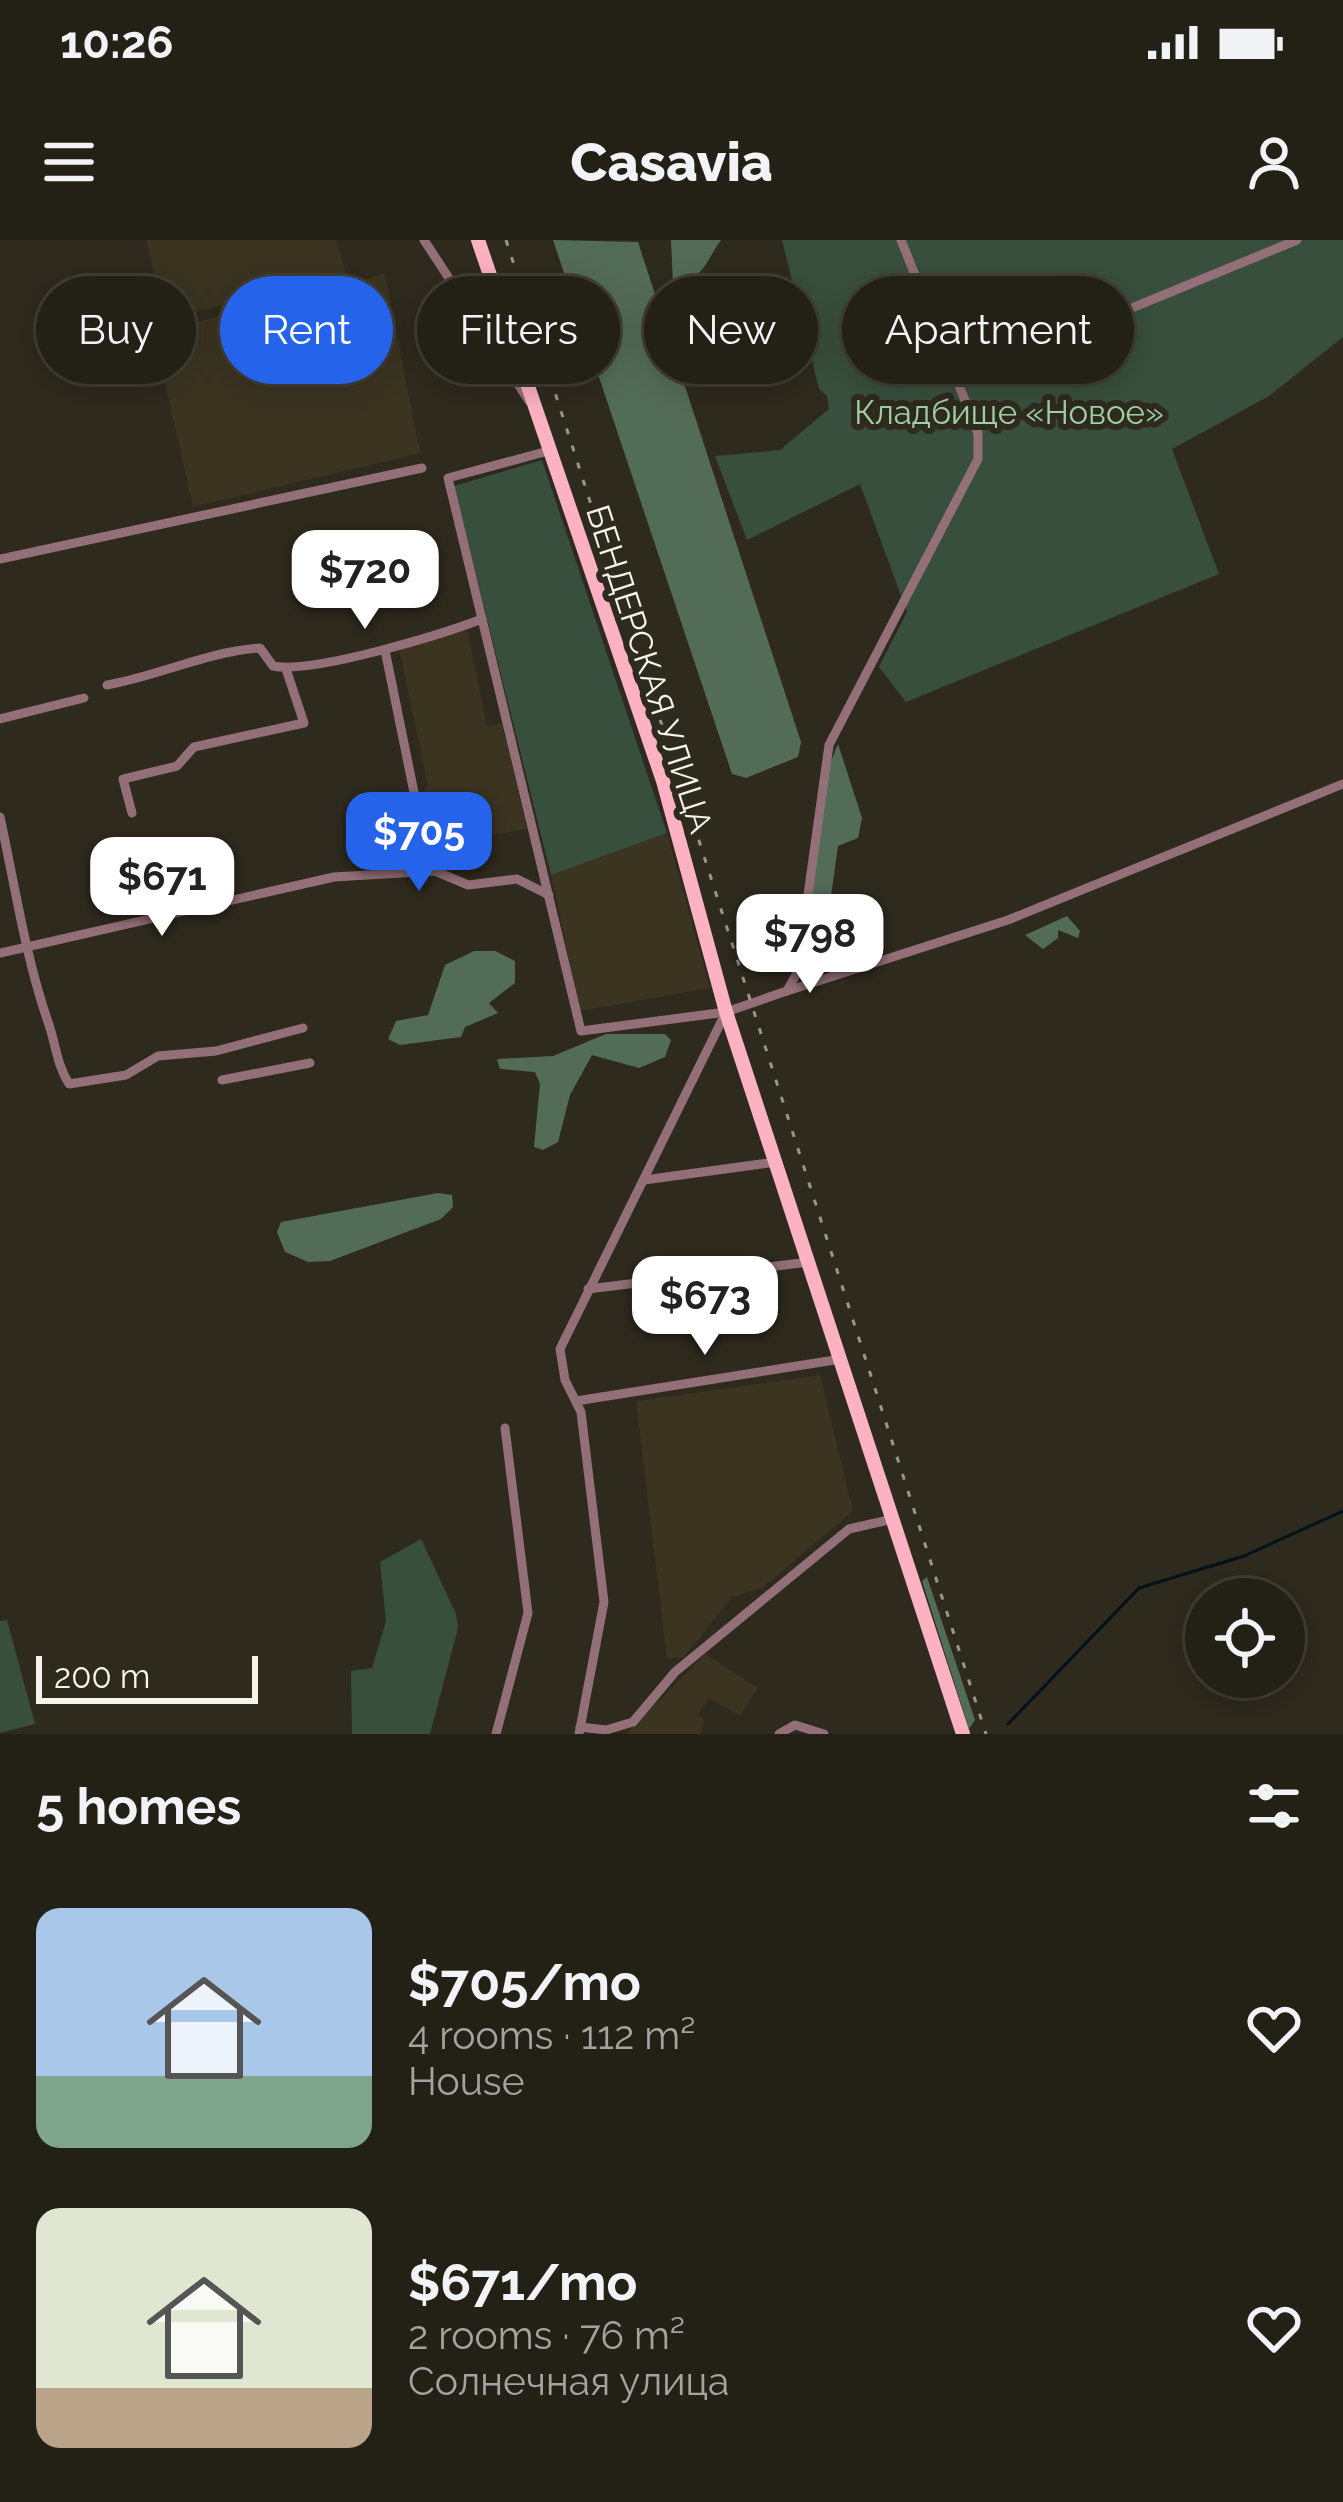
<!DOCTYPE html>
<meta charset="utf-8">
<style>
:root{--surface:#232016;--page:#2b281f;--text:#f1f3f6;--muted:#a3a3a1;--line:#403e35;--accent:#2563eb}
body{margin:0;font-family:Raleway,sans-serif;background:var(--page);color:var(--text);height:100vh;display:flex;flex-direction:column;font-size:45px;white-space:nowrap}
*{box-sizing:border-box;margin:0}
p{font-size:39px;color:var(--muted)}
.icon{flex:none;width:66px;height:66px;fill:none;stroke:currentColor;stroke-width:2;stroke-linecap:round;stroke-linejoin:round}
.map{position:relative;height:1494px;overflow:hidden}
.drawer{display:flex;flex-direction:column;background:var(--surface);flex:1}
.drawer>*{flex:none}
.guide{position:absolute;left:36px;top:36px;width:1272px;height:108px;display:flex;gap:24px}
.buttons{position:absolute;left:1185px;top:1338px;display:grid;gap:24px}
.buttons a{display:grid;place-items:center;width:120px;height:120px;border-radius:50%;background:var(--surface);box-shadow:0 6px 30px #0003,0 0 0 3px var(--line);font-size:60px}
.scale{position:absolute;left:36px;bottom:30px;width:222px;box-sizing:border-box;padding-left:12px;border:6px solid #f6f4eb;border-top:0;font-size:33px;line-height:42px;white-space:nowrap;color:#f6f4eb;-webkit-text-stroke:9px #2f2a1e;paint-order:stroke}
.price{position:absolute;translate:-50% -102px;padding:0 27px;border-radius:24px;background:#fff;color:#222;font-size:39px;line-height:78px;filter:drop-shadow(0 3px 6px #0008)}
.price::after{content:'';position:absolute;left:50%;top:72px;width:36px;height:27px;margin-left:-18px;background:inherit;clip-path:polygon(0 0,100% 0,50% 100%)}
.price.active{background:var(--accent);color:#fff}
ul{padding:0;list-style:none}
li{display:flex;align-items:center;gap:36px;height:300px;padding:0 36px}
li span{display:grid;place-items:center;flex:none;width:336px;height:240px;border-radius:24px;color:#555}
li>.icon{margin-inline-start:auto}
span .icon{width:144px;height:144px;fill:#fffc;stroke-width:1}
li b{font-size:51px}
h2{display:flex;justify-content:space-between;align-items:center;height:144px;padding:0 36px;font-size:51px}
.pill{padding:0 42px;border-radius:54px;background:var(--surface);box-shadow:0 6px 30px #0003,0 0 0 3px var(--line);font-size:42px;line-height:108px}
.pill.active{background:var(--accent);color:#fff}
.status{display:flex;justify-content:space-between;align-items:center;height:84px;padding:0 60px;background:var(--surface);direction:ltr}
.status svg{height:33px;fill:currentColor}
header{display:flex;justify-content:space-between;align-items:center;height:156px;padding:0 36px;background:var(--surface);font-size:54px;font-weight:800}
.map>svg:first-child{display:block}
</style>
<div class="status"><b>10:26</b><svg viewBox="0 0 49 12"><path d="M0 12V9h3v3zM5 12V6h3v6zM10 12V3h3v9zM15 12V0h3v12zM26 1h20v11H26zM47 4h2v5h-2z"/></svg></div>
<header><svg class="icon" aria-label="menu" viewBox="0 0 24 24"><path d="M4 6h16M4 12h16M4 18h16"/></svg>Casavia<svg class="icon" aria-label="person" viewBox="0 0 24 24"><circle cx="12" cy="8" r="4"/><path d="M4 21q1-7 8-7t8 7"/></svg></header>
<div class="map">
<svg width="1343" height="1494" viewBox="0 0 1343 1494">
<rect width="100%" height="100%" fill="#2f2a1e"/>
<g fill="#3b3421">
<polygon points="146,0 336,0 346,33 165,80"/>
<polygon points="385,34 420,213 193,267 154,93"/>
<polygon points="467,389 487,486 502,484 527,589 434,605 424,553 428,545 398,404"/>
<polygon points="667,593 710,748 580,771 551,635"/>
<polygon points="820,1135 853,1271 762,1348 732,1357 684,1417 667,1419 636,1161"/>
<polygon points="705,1414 758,1448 740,1476 709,1458 698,1475 704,1479 701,1494 626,1494"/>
</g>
<g fill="#394f3d">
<polygon points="782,0 1343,0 1343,97 1269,156 1172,209 1219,334 906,462 879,427 907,372 860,244 747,300 715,216 780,210 829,169 827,156 819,149"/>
<polygon points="542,220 667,593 551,635 454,246"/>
<polygon points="421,1299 456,1374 458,1388 430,1494 352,1494 351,1431 372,1428 386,1381 380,1322"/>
<polygon points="7,1380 35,1484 0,1493 0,1381"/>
</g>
<g fill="#536c57">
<polygon points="553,0 638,2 801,502 798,517 746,538 732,534"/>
<path d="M671,0H721C706,20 706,38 673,45Z"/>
<polygon points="838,504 862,578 858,598 838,606 830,663 819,673 809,664 829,526"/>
<polygon points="1067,676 1080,691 1078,698 1058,690 1058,698 1043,709 1025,695"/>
<polygon points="474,711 495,711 515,721 515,743 489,763 498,773 465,787 461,797 400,805 388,799 396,781 428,775 445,725"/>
<polygon points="606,794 665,794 671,800 665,817 639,828 592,815 570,855 558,902 543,910 534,907 540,844 535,832 500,829 497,819 553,816"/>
<polygon points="438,953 452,955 453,967 441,979 330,1021 308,1022 285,1012 277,992 281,982"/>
<polygon points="927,1337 975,1480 969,1489 922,1341"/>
</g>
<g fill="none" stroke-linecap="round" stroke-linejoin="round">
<polyline stroke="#00121a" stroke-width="3" points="1008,1484 1139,1348 1244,1316 1343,1271"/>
<g stroke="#936f77" stroke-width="9">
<polyline points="424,0 529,161"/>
<polyline points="957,140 1297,0"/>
<polyline points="0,319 422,228"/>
<polyline points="482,379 448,238 548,211"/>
<polyline points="385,410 430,631"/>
<path d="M107,445C159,436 205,412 260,408L273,426C312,434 440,395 482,379L581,791L726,772L787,751L797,733L829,505L978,219V193L901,0"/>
<polyline points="0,479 84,458"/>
<polyline points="132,573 123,539 177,526 194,507 304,483 286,429"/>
<path d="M0,577C15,646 25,715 48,782C56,804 56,823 69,844L126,835L158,816L216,811L303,788"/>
<polyline points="0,713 334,637 435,631 468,645 517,639 549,655"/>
<polyline points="787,751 1008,680 1343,544"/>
<polyline points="222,840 310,823"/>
<polyline points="644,940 776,922"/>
<polyline points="588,1049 809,1022"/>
<polyline points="576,1161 841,1119"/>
<polyline points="580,1487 606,1490 633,1482 675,1432 849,1289 893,1279"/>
<polyline points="496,1494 528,1373 505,1188"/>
<polyline points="579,1494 604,1362 581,1172 565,1140 560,1109 726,772"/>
<polyline points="779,1494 795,1485 824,1494"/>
</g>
<polyline stroke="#fdb2c3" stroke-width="14" points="478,0 663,541 726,772 963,1494"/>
<polyline stroke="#98958b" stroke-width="3" stroke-dasharray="6 12" stroke-linecap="butt" points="506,0 986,1494"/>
</g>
<g text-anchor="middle" stroke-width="12" stroke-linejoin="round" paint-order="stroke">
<g font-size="33" fill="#9fcfa7" stroke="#2f2a1e">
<text x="1009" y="184">Кладбище «Новое»</text>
</g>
<g font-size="33" fill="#f6f4eb" stroke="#2f2a1e">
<text transform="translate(650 429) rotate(72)" y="12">БЕНДЕРСКАЯ УЛИЦА</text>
</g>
</g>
</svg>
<div class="buttons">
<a><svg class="icon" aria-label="locate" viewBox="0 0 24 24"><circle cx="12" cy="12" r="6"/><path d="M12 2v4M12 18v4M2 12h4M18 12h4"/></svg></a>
</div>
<div class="scale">200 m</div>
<b class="price" style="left:365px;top:392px">$720</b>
<b class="price active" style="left:419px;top:654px">$705</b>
<b class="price" style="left:162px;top:699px">$671</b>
<b class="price" style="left:810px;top:756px">$798</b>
<b class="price" style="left:705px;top:1118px">$673</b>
<div class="guide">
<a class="pill">Buy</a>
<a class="pill active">Rent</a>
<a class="pill">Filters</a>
<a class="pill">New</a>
<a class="pill">Apartment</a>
</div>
</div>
<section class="drawer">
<h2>5 homes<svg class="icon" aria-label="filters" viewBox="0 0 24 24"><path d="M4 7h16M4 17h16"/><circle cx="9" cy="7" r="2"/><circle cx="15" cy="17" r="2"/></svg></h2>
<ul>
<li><span style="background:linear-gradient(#a9c7e8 70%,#7fa58c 0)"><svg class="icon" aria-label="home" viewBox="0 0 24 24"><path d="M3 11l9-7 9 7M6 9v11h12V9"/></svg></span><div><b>$705/mo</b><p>4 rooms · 112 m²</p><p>House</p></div><svg class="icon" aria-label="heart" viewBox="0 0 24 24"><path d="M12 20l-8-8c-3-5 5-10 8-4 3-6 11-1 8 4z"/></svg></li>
<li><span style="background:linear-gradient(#dfe7d0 75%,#b9a48a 0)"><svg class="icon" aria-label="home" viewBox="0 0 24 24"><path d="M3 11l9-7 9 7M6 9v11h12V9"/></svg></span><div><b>$671/mo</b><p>2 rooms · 76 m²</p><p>Солнечная улица</p></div><svg class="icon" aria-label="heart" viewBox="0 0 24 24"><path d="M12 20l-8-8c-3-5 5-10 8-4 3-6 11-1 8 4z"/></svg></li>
</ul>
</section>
